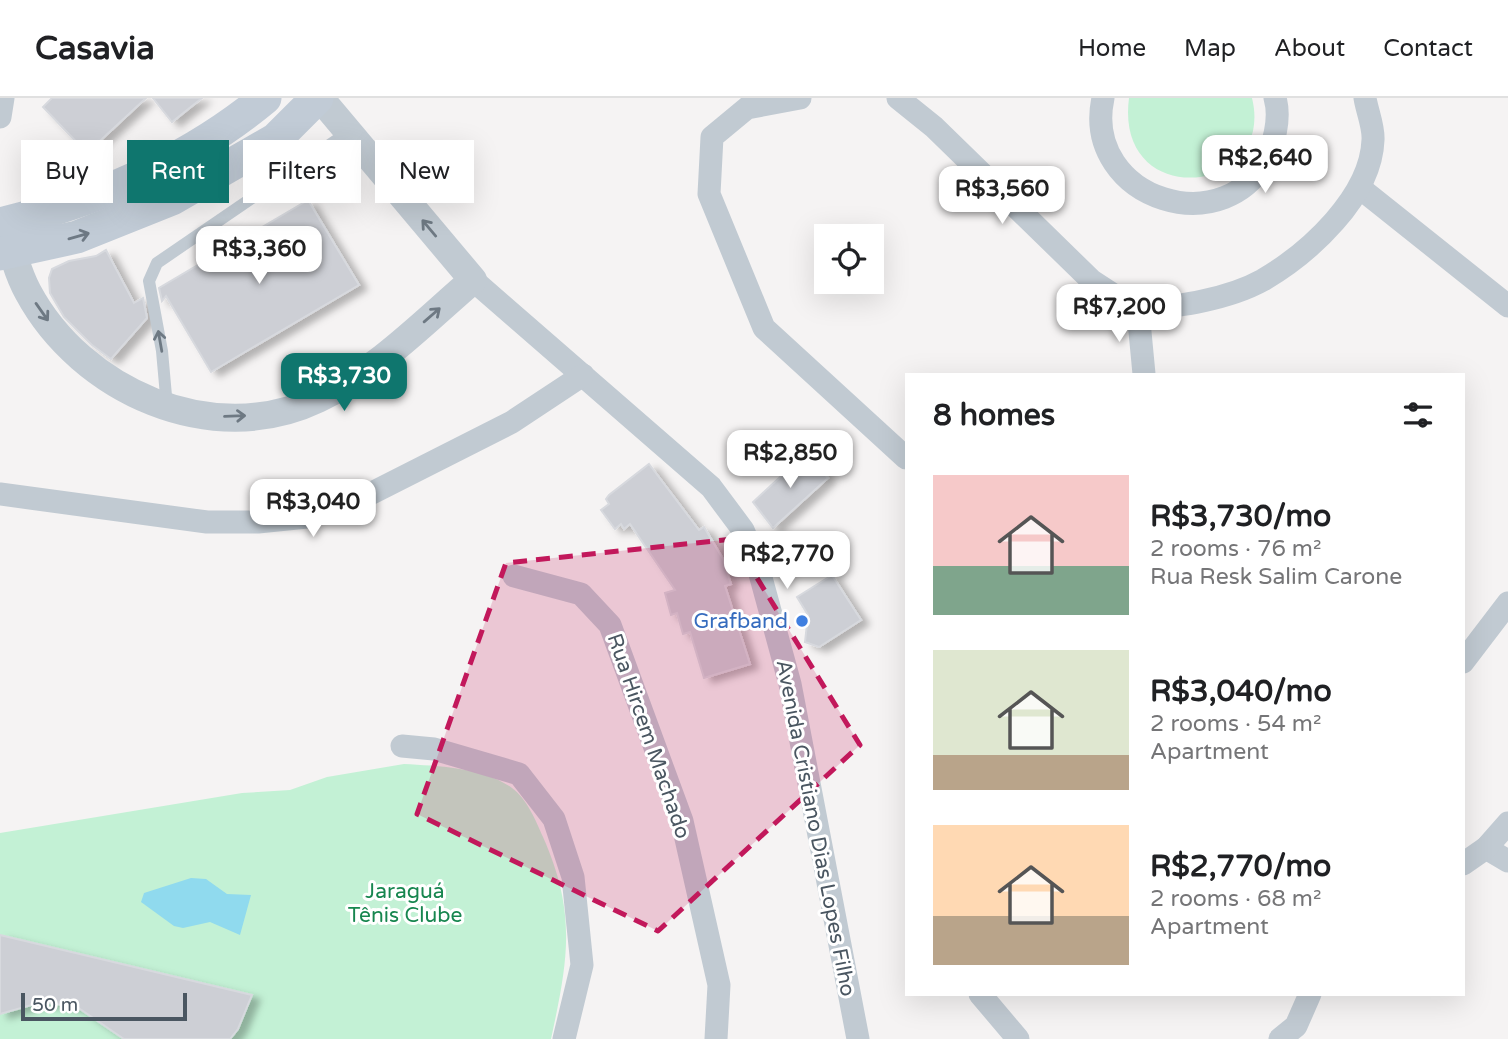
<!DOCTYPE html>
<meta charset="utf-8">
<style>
:root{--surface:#fff;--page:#f6f6f6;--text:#202124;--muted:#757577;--line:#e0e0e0;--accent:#0f766e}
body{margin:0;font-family:"Varela Round",sans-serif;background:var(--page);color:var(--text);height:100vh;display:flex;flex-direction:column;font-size:26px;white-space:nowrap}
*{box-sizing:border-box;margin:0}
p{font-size:23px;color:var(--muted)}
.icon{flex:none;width:38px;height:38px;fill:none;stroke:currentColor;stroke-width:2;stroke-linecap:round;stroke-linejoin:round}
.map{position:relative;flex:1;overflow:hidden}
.panel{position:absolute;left:905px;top:275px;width:560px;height:623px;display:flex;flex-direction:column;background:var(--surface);border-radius:0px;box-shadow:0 7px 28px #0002}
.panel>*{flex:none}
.top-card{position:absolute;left:21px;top:42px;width:665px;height:63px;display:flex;gap:14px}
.fabs{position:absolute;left:814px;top:126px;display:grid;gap:14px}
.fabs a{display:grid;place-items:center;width:70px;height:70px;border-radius:0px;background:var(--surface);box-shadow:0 7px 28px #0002;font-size:35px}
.scale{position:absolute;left:21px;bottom:18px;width:166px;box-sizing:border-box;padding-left:7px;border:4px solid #4a5661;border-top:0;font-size:19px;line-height:24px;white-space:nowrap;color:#4a5661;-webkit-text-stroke:5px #fff;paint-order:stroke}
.price{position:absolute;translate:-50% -60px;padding:0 16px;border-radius:14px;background:#fff;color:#222;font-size:23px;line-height:46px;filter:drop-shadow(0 2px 4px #0008)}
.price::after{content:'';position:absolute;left:50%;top:42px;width:21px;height:16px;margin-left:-10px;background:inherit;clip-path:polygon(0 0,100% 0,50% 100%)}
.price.current{background:var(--accent);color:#fff}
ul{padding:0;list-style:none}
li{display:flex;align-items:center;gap:21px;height:175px;padding:0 28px}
li span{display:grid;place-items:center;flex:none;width:196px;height:140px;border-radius:0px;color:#555}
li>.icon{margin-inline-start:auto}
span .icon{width:84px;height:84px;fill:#fffc;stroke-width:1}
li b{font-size:30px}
h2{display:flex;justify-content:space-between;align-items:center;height:84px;padding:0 28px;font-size:30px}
.chip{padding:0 24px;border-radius:0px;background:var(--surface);box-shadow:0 7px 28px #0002;font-size:24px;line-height:63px}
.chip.current{background:var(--accent);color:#fff}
header{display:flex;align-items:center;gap:42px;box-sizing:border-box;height:98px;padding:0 35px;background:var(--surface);border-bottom:2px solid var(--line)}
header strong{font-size:33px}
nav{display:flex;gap:38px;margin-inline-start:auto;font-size:24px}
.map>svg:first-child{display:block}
</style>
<header>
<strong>Casavia</strong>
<nav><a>Home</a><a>Map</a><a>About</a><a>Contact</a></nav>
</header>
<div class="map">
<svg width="1508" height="941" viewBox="0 0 1508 941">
<defs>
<filter id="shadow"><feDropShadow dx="8" dy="4.5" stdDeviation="3.5" flood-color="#0004"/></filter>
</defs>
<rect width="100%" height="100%" fill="#f5f3f3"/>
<g fill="#c3f1d5">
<path d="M1129,0H1252C1276,98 1114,114 1129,0Z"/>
<path d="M404,666C438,668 483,669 512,690C527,701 536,723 543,739C577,816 568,862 551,941H0V735L242,695L290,692L327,679Z"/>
</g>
<polygon fill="#90daee" points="191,780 206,781 227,796 251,797 240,837 210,824 183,830 174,828 141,804 144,795"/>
<g fill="#cdcfd5" stroke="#d7d9de" stroke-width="2" filter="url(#shadow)">
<polygon points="52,0 146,0 87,55 43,9"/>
<polygon points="153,0 202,0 172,24"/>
<polygon points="308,102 359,187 211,274 166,198 162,203 159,190"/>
<polygon points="106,152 134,205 143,200 147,220 111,261 92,247 64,219 50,195 49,180 52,171 69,163 96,158"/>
<polygon points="806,355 828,380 773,430 753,404"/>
<polygon points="649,366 699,432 704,429 723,461 731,486 725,488 750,566 704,580 690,534 683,536 677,515 671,517 665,495 675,492 630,426 624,431 621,426 615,431 601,412 609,406 606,401 609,397"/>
<polygon points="832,477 861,522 819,549 805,544 808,517 797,499"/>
<polygon points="0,837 252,897 238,931 230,941 124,941 77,909 42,904 0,916"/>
</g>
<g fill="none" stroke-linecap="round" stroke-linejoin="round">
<polyline stroke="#c1cad2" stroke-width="12" points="167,309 162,253 149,183 157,165 347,35"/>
<g stroke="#c1cad2" stroke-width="23">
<polyline points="800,0 747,10 712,39 709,96 764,230 906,360"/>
<polyline points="898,0 934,29 1092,183 1138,213"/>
<path d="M1103,0C1081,102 1231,149 1270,53C1276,36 1280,17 1275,0"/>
<polyline points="0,19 3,0"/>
<polyline points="1360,90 1508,208"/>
<polyline points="473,182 711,389 743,432 757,465 790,586 858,941"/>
<path d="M1138,213C1178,208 1227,202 1263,182C1309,155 1371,99 1373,42C1374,29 1367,13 1365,0"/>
<polyline points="1138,213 1144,276"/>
<polyline points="0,396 207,424 258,424 307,419 362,400 512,324 583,277"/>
<polyline points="514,478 581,496 610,527 682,723 719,887 716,941"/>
<polyline points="1463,564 1508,505"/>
<polyline points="402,648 434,651 519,676 554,721 573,779 582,867 564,941"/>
<polyline points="1486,750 1508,763"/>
<polyline points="1463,766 1486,750 1508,725"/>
<polyline points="980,896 1018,941"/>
<polyline points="1280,941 1296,928 1310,896"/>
</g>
<path stroke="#c1cad2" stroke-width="28" d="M7,134C12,153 18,176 28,194C81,293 212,352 318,301C377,273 424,224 473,182L320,0"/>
<g stroke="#c1cbd6" stroke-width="33">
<path d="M0,126C95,103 189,63 265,0"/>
<polyline points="0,156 77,139 172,101 276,41 317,0"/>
</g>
</g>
<defs><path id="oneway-shaft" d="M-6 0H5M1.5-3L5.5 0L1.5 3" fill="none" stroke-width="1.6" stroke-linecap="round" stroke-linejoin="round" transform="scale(1.75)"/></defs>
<g stroke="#6e7983">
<use href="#oneway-shaft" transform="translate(429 130) rotate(-130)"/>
<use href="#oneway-shaft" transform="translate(42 214) rotate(55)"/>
<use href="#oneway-shaft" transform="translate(432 217) rotate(-41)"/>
<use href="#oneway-shaft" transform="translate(160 243) rotate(-100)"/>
<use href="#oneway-shaft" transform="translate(235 318) rotate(-2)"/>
</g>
<use stroke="#6e7984" href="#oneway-shaft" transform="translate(79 138) rotate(-16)"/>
<path fill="#c2185b" fill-opacity="0.2" stroke="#c2185b" stroke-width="5" stroke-dasharray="14 9" stroke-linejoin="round" d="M733,441L860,647L658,833L417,716L506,465Z"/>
<circle fill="#3f7fe0" stroke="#fff" stroke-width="2.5" cx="802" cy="523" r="7"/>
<g text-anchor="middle" stroke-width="6" stroke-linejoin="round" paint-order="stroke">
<g font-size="21" fill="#366cbe" stroke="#fff" text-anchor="end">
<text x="788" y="530">Grafband</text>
</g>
<g font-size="21" fill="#4a5661" stroke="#fff">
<text transform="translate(649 638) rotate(71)" y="7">Rua Hircem Machado</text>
<text transform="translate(816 730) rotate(79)" y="7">Avenida Cristiano Dias Lopes Filho</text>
</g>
<g font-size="21" fill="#17864f" stroke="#fff">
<text x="405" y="800">Jaraguá<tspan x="405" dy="24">Tênis Clube</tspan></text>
</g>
</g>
</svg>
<div class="fabs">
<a><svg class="icon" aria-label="locate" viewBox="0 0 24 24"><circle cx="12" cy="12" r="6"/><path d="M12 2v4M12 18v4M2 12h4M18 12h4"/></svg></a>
</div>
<div class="scale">50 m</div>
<b class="price" style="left:1265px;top:97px">R$2,640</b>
<b class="price" style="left:1002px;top:128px">R$3,560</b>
<b class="price" style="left:259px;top:188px">R$3,360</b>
<b class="price" style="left:1119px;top:246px">R$7,200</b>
<b class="price current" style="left:344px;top:315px">R$3,730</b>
<b class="price" style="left:790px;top:392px">R$2,850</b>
<b class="price" style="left:313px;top:441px">R$3,040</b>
<b class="price" style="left:787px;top:493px">R$2,770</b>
<div class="top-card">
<a class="chip">Buy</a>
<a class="chip current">Rent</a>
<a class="chip">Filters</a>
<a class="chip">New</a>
</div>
<section class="panel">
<h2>8 homes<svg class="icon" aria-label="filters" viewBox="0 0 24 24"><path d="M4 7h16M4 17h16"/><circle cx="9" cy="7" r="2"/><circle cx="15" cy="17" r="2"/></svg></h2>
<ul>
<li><span style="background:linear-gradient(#f6c9c9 65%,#7fa58c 0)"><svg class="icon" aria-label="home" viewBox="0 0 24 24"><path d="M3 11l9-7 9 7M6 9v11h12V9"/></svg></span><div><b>R$3,730/mo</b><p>2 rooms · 76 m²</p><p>Rua Resk Salim Carone</p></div></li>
<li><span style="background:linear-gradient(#dfe7d0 75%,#b9a48a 0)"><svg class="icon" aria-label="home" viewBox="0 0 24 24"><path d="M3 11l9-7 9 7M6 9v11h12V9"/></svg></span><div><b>R$3,040/mo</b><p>2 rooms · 54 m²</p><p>Apartment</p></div></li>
<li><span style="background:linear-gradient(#ffd9b3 65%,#b9a48a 0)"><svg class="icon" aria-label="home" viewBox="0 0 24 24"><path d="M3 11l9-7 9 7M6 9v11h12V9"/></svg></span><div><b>R$2,770/mo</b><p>2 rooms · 68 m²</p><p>Apartment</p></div></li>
</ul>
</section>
</div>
